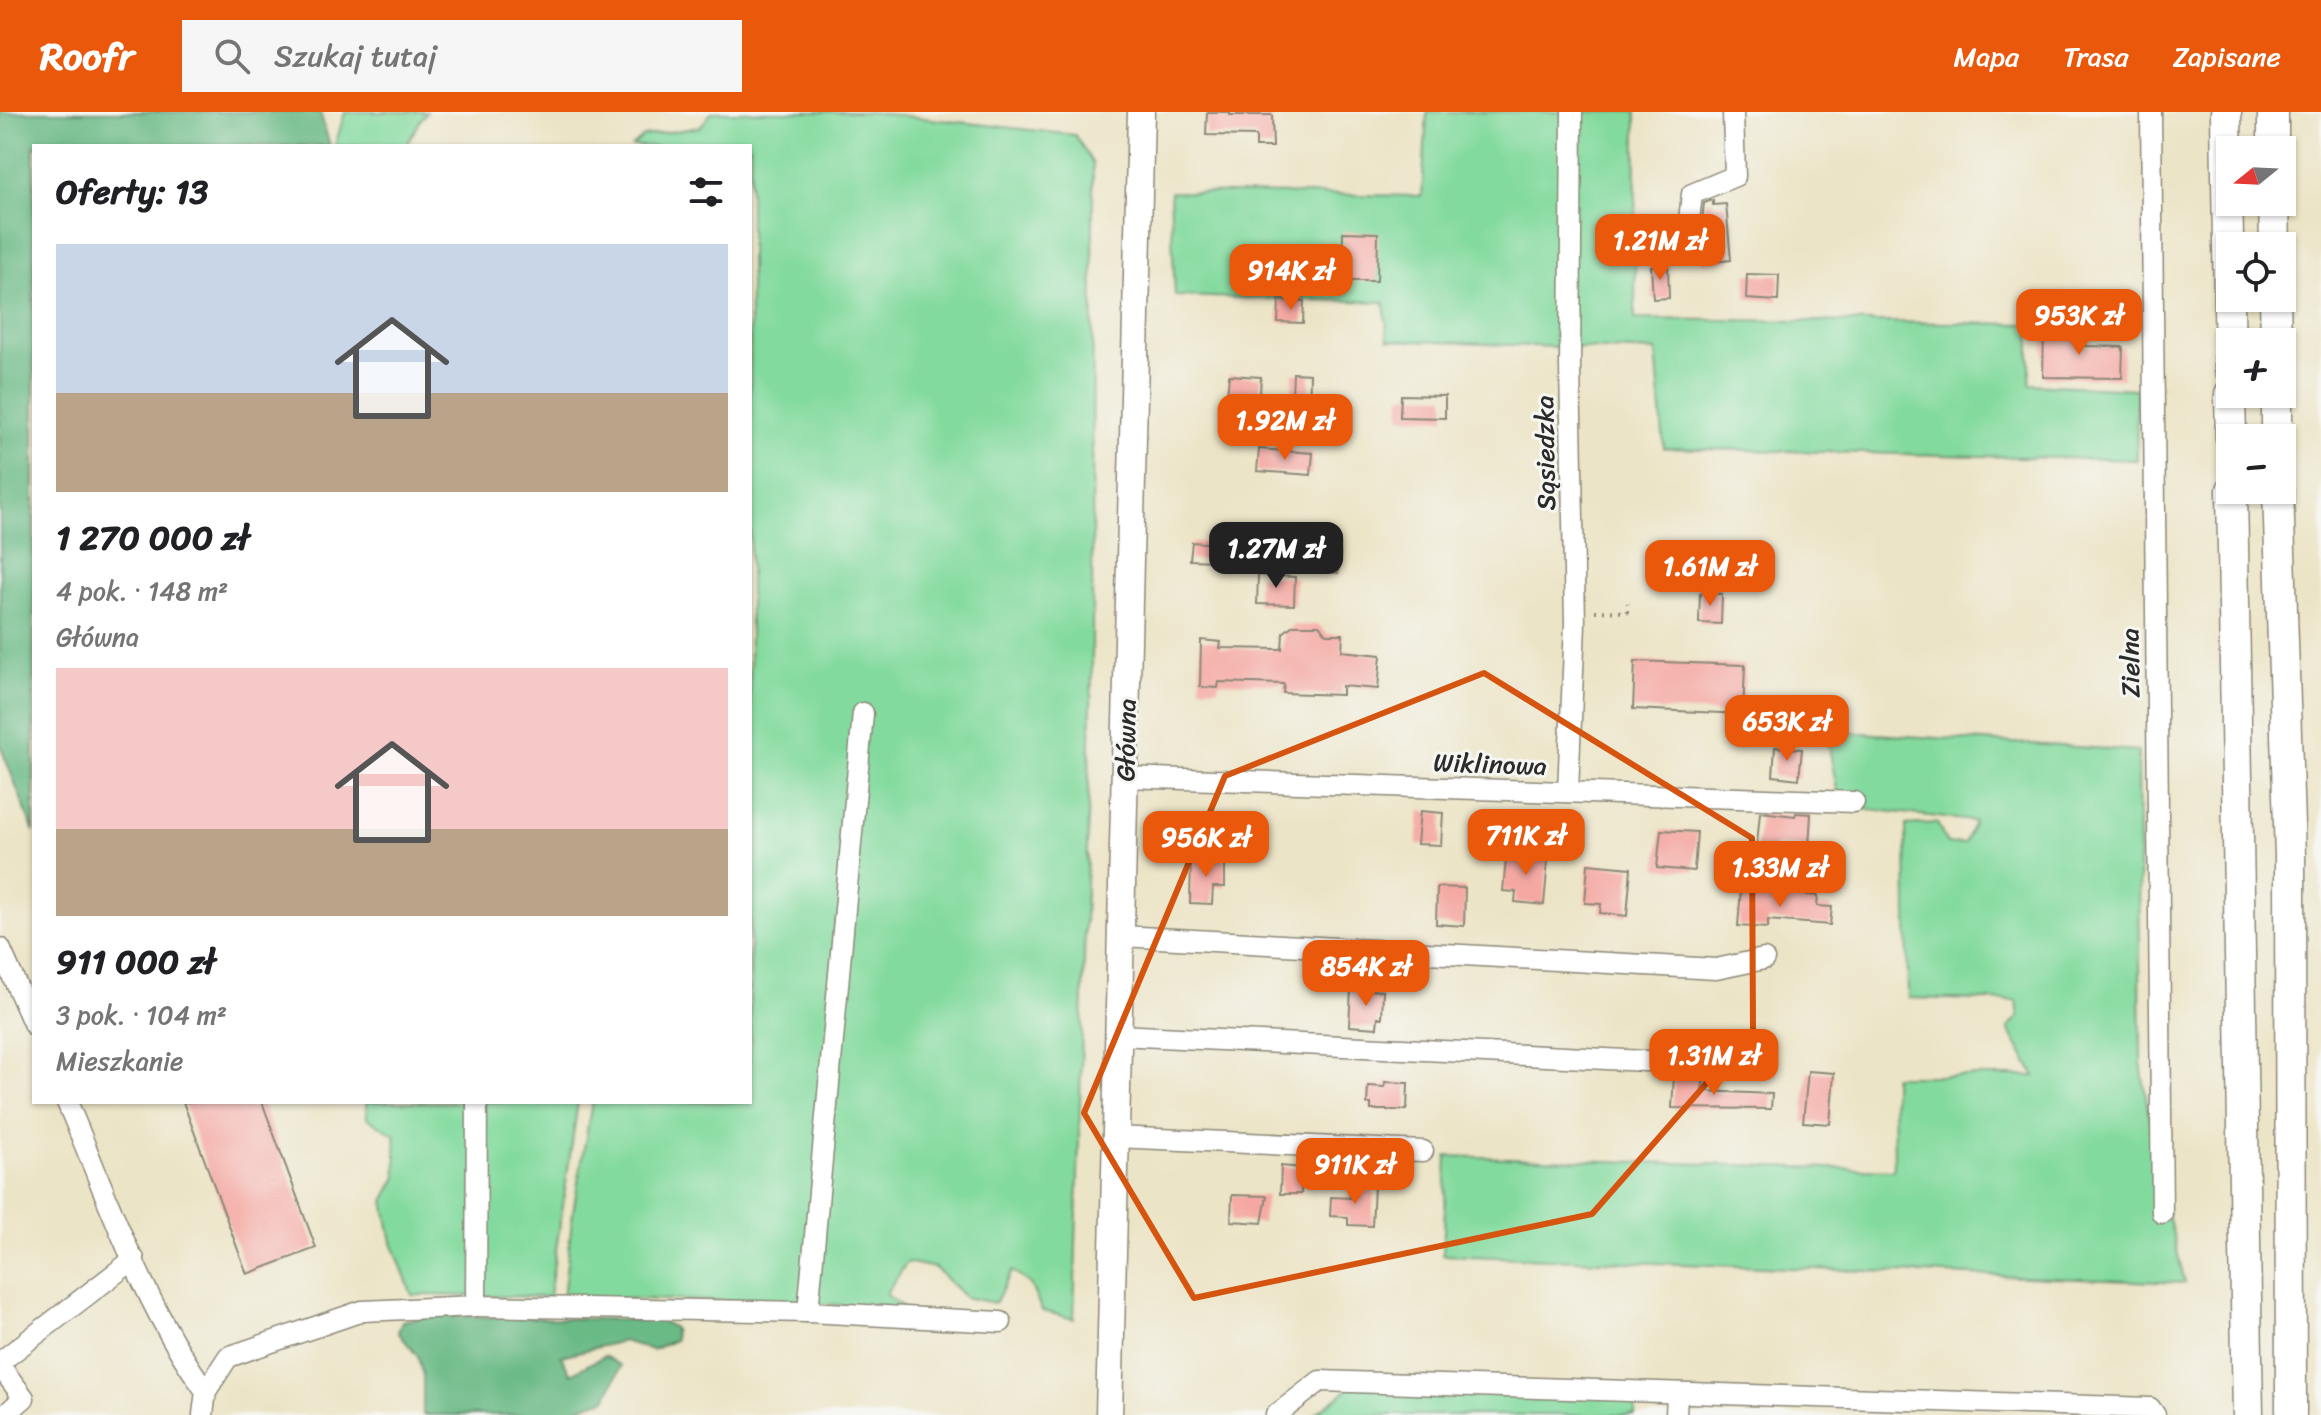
<!DOCTYPE html>
<html lang="pl">
<meta charset="utf-8">
<style>
:root{--surface:#fff;--page:#f6f6f6;--text:#202124;--muted:#757577;--accent:#ea580c}
body{margin:0;font-family:Sriracha,sans-serif;background:var(--page);color:var(--text);height:100vh;display:flex;flex-direction:column;font-size:30px;white-space:nowrap}
*{box-sizing:border-box;margin:0}
p{font-size:26px;color:var(--muted)}
.icon{flex:none;width:44px;height:44px;fill:none;stroke:currentColor;stroke-width:2;stroke-linecap:round;stroke-linejoin:round}
.map{position:relative;flex:1;overflow:hidden}
.sheet{position:absolute;left:32px;top:32px;width:720px;height:960px;display:flex;flex-direction:column;background:var(--surface);border-radius:0px;box-shadow:0 2px 6px #0004}
.sheet>*{flex:none}
.needle{width:52px;rotate:252deg}
.fabs{position:absolute;left:2216px;top:24px;display:grid;gap:16px}
.fabs a{display:grid;place-items:center;width:80px;height:80px;border-radius:0px;background:var(--surface);box-shadow:0 2px 6px #0004;font-size:40px}
.price{position:absolute;translate:-50% -68px;padding:0 18px;border-radius:16px;background:var(--accent);color:#fff;font-size:26px;line-height:52px;filter:drop-shadow(0 2px 4px #0008)}
.price::after{content:'';position:absolute;left:50%;top:48px;width:24px;height:18px;margin-left:-12px;background:inherit;clip-path:polygon(0 0,100% 0,50% 100%)}
.price.active{background:#222;color:#fff}
ul{padding:0;list-style:none}
li{display:grid;align-content:center;gap:16px;height:424px;padding:0 24px}
li span{display:grid;place-items:center;height:248px;border-radius:0px;color:#555}
li>.icon{margin-inline-start:auto}
span .icon{width:144px;height:144px;fill:#fffc;stroke-width:1}
li b{font-size:34px}
h2{display:flex;justify-content:space-between;align-items:center;height:96px;padding:0 24px;font-size:34px}
header{display:flex;align-items:center;gap:48px;box-sizing:border-box;height:112px;padding:0 40px;background:var(--accent);color:#fff}
header strong{font-size:38px}
nav{display:flex;gap:44px;margin-inline-start:auto;font-size:28px}
.search{width:560px;height:72px;background:var(--page);display:flex;align-items:center;gap:20px;box-sizing:border-box;padding:0 28px;border-radius:0px;color:var(--muted);font-size:30px}
.map>svg:first-child{display:block}
</style>
<header>
<strong>Roofr</strong>
<div class="search"><svg class="icon" aria-label="search" viewBox="0 0 24 24"><circle cx="10" cy="10" r="6"/><path d="M15 15l6 6"/></svg>Szukaj tutaj</div>
<nav><a>Mapa</a><a>Trasa</a><a>Zapisane</a></nav>
</header>
<div class="map">
<svg width="2321" height="1303" viewBox="0 0 2321 1303">
<rect width="100%" height="100%" fill="#f6f6f2"/>
<filter id="ink" filterUnits="userSpaceOnUse"><feTurbulence type="fractalNoise" baseFrequency=".0125" numOctaves="2"/><feDisplacementMap in="SourceGraphic" scale="16" xChannelSelector="R" yChannelSelector="G"/><feConvolveMatrix kernelMatrix="1 2 1 2 8 2 1 2 1" color-interpolation-filters="sRGB"/></filter>
<filter id="wash" filterUnits="userSpaceOnUse"><feTurbulence type="fractalNoise" baseFrequency=".006" numOctaves="4" result="noise"/><feDisplacementMap in="SourceGraphic" scale="32" xChannelSelector="R" yChannelSelector="G"/><feGaussianBlur stdDeviation="1.8" result="paint"/><feColorMatrix in="noise" values="0 0 0 0 0 0 0 0 0 0 0 0 0 0 0 0 0 1.4 0 .05"/><feComposite in="paint" operator="in"/></filter>
<g filter="url(#wash)">
<rect width="100%" height="100%" fill="#ece4c6"/>
<g fill="#83da9e" stroke="#578264" stroke-width="2">
<polygon points="345,0 427,0 421,7 406,34 335,34"/>
<polygon points="712,0 868,0 1075,23 1093,52 1092,558 1074,1207 1042,1199 1030,1172 1012,1159 995,1191 965,1185 935,1156 907,1150 886,1182 906,1198 828,1192 563,1185 573,1100 592,990 750,990 750,34 632,34 644,24 700,15"/>
<polygon points="1427,0 1636,0 1635,207 2030,212 2030,272 2136,277 2137,348 1664,336 1656,239 1388,228 1384,190 1175,184 1170,80 1422,84"/>
<polygon points="1845,620 2138,639 2141,951 2157,1059 2185,1171 1443,1143 1447,1044 1894,1058 1893,964 2035,964 2008,916 2019,905 2017,889 1908,886 1906,713 1937,711 1947,732 1965,731 1974,709 1840,694 1827,624"/>
<polygon points="366,990 578,990 549,1185 412,1183 392,1130 384,1089 397,1065 395,1023 367,1006"/>
<polygon points="1352,1274 1636,1277 1635,1303 1314,1303"/>
</g>
<g fill="#6aba85" stroke="#4a7258" stroke-width="2">
<polygon points="0,0 320,0 330,34 34,34 34,720 0,633"/>
<polygon points="430,1204 660,1208 674,1216 675,1228 652,1238 623,1229 561,1244 571,1262 604,1244 621,1254 606,1287 574,1297 569,1303 423,1303 423,1264 418,1245 398,1220 402,1209"/>
</g>
<g id="blocks">
<g fill="#f5a8a2">
<polygon points="1207,0 1230,0 1230,3 1272,3 1273,35 1256,35 1256,24 1206,23"/>
<polygon points="1713,88 1713,93 1726,92 1731,148 1703,151 1701,119 1704,91"/>
<polygon points="1343,120 1378,121 1377,169 1342,169"/>
<polygon points="1651,154 1668,154 1669,186 1653,187"/>
<polygon points="1747,162 1779,163 1778,189 1746,187"/>
<polygon points="1279,188 1304,189 1303,211 1278,210"/>
<polygon points="2044,219 2085,220 2085,234 2123,235 2122,266 2043,265"/>
<polygon points="1293,261 1310,262 1309,305 1291,304"/>
<polygon points="1229,263 1261,265 1259,298 1226,295"/>
<polygon points="1401,283 1445,284 1445,306 1400,305"/>
<polygon points="1259,337 1313,341 1311,363 1257,359"/>
<polygon points="1296,421 1329,423 1327,440 1340,441 1338,461 1293,457"/>
<polygon points="1192,430 1218,432 1217,449 1190,448"/>
<polygon points="1258,463 1295,465 1294,493 1257,492"/>
<polygon points="1700,481 1722,482 1721,512 1699,511"/>
<polygon points="1293,513 1319,513 1327,522 1343,522 1342,539 1381,543 1378,577 1342,574 1342,583 1283,581 1284,572 1219,570 1218,576 1200,575 1201,528 1221,530 1220,536 1282,537 1283,521"/>
<polygon points="1635,549 1745,553 1743,602 1633,597"/>
<polygon points="1775,635 1802,637 1799,667 1773,664"/>
<polygon points="1420,699 1443,701 1441,733 1417,732"/>
<polygon points="1760,700 1795,704 1796,701 1811,702 1809,735 1775,733 1774,745 1756,743"/>
<polygon points="1661,718 1697,720 1694,759 1657,756"/>
<polygon points="1507,736 1532,738 1531,746 1548,748 1544,793 1515,790 1516,780 1503,779"/>
<polygon points="1191,746 1225,747 1225,775 1213,775 1212,792 1190,791"/>
<polygon points="1588,752 1631,756 1627,804 1600,801 1601,792 1585,791"/>
<polygon points="1437,775 1465,776 1464,814 1436,812"/>
<polygon points="1741,776 1818,784 1817,794 1832,795 1830,813 1768,808 1768,816 1738,814"/>
<polygon points="1351,877 1383,879 1382,906 1378,905 1377,916 1349,914"/>
<polygon points="1808,959 1834,961 1830,1012 1803,1010"/>
<polygon points="1674,963 1704,965 1702,979 1772,982 1771,997 1672,996"/>
<polygon points="1385,970 1408,971 1407,998 1371,998 1371,992 1367,992 1368,974 1385,975"/>
<polygon points="183,990 262,990 316,1136 247,1162"/>
<polygon points="1281,1054 1302,1056 1301,1082 1280,1082"/>
<polygon points="1350,1073 1374,1074 1372,1114 1348,1113 1348,1105 1330,1104 1331,1085 1350,1086"/>
<polygon points="1232,1083 1267,1084 1262,1111 1231,1109"/>
</g>
</g>
</g>
<g filter="url(#ink)">
<use href="#blocks" fill-opacity="0" stroke="#8c8878" stroke-width="2"/>
<g fill="none" stroke-linecap="round" stroke-linejoin="round">
<g stroke="#8c8878" stroke-width="23">
<g id="minor">
<polyline points="2151,0 2162,1101"/>
<polyline points="1688,117 1692,82 1735,64 1733,0"/>
<polyline points="1125,665 1854,690"/>
<polyline points="1568,680 1575,511 1570,254 1572,0"/>
<polyline points="1122,824 1716,857 1764,847"/>
<polyline points="0,836 34,913"/>
<polyline points="1119,923 1706,952"/>
<path d="M67,990C108,1086 144,1195 206,1279"/>
<polyline points="1115,1025 1423,1039"/>
<polyline points="476,1194 808,1200 1001,1210"/>
<polyline points="808,1200 863,601"/>
<polyline points="0,1250 134,1147"/>
<polyline points="0,1254 24,1286 5,1303"/>
<polyline points="203,1303 206,1279 228,1245 362,1199 476,1194 477,990"/>
<polyline points="1276,1303 1320,1269 2150,1296 2155,1303"/>
<polyline points="1676,1303 1677,1281"/>
</g>
</g>
<g stroke="#8c8878" stroke-width="29">
<polyline id="major" points="1109,1303 1141,0"/>
</g>
<g stroke="#8c8878" stroke-width="33">
<g id="highway">
<polyline points="2226,0 2230,257"/>
<polyline points="2273,0 2273,38"/>
<polyline points="2274,90 2275,134"/>
<polyline points="2275,186 2276,230"/>
<polyline points="2230,282 2231,326"/>
<polyline points="2277,282 2277,326"/>
<polyline points="2232,378 2248,1303"/>
<polyline points="2278,378 2290,744 2291,1303"/>
</g>
</g>
<polyline stroke="#8c8878" stroke-width="4" stroke-dasharray="2 6" stroke-linecap="butt" points="1595,499 1627,500 1628,491"/>
<use href="#minor" stroke="#fff" stroke-width="20"/>
<use href="#major" stroke="#fff" stroke-width="26"/>
<use href="#highway" stroke="#fff" stroke-width="30"/>
</g>
</g>
<path fill="none" stroke="#d5540f" stroke-width="6" stroke-linejoin="round" d="M1484,561L1752,726L1753,918L1592,1102L1194,1186L1084,1001L1225,664Z"/>
<g text-anchor="middle" stroke-width="6" stroke-linejoin="round" paint-order="stroke">
<g font-size="26" fill="#2b2b2b" stroke="#f6f6f2">
<text transform="translate(1545 341) rotate(-91)" y="9">Sąsiedzka</text>
<text transform="translate(2130 551) rotate(-91)" y="9">Zielna</text>
<text transform="translate(1126 628) rotate(-89)" y="9">Główna</text>
<text transform="translate(1490 652) rotate(2)" y="9">Wiklinowa</text>
</g>
</g>
</svg>
<div class="fabs">
<a><svg class="needle" viewBox="-14 -14 28 28"><path d="M0-13l5 13h-10z" fill="#e53935"/><path d="M0 13l5-13h-10z" fill="#757577"/></svg></a>
<a><svg class="icon" aria-label="locate" viewBox="0 0 24 24"><circle cx="12" cy="12" r="6"/><path d="M12 2v4M12 18v4M2 12h4M18 12h4"/></svg></a>
<a>+</a>
<a>−</a>
</div>
<b class="price" style="left:1660px;top:170px">1.21M zł</b>
<b class="price" style="left:1291px;top:200px">914K zł</b>
<b class="price" style="left:2079px;top:245px">953K zł</b>
<b class="price" style="left:1285px;top:350px">1.92M zł</b>
<b class="price active" style="left:1276px;top:478px">1.27M zł</b>
<b class="price" style="left:1710px;top:496px">1.61M zł</b>
<b class="price" style="left:1787px;top:651px">653K zł</b>
<b class="price" style="left:1526px;top:765px">711K zł</b>
<b class="price" style="left:1206px;top:767px">956K zł</b>
<b class="price" style="left:1780px;top:797px">1.33M zł</b>
<b class="price" style="left:1366px;top:896px">854K zł</b>
<b class="price" style="left:1714px;top:985px">1.31M zł</b>
<b class="price" style="left:1355px;top:1094px">911K zł</b>
<section class="sheet">
<h2>Oferty: 13<svg class="icon" aria-label="filters" viewBox="0 0 24 24"><path d="M4 7h16M4 17h16"/><circle cx="9" cy="7" r="2"/><circle cx="15" cy="17" r="2"/></svg></h2>
<ul>
<li><span style="background:linear-gradient(#c9d6e8 60%,#b9a48a 0)"><svg class="icon" aria-label="home" viewBox="0 0 24 24"><path d="M3 11l9-7 9 7M6 9v11h12V9"/></svg></span><div><b>1 270 000 zł</b><p>4 pok. · 148 m²</p><p>Główna</p></div></li>
<li><span style="background:linear-gradient(#f6c9c9 65%,#b9a48a 0)"><svg class="icon" aria-label="home" viewBox="0 0 24 24"><path d="M3 11l9-7 9 7M6 9v11h12V9"/></svg></span><div><b>911 000 zł</b><p>3 pok. · 104 m²</p><p>Mieszkanie</p></div></li>
</ul>
</section>
</div>
